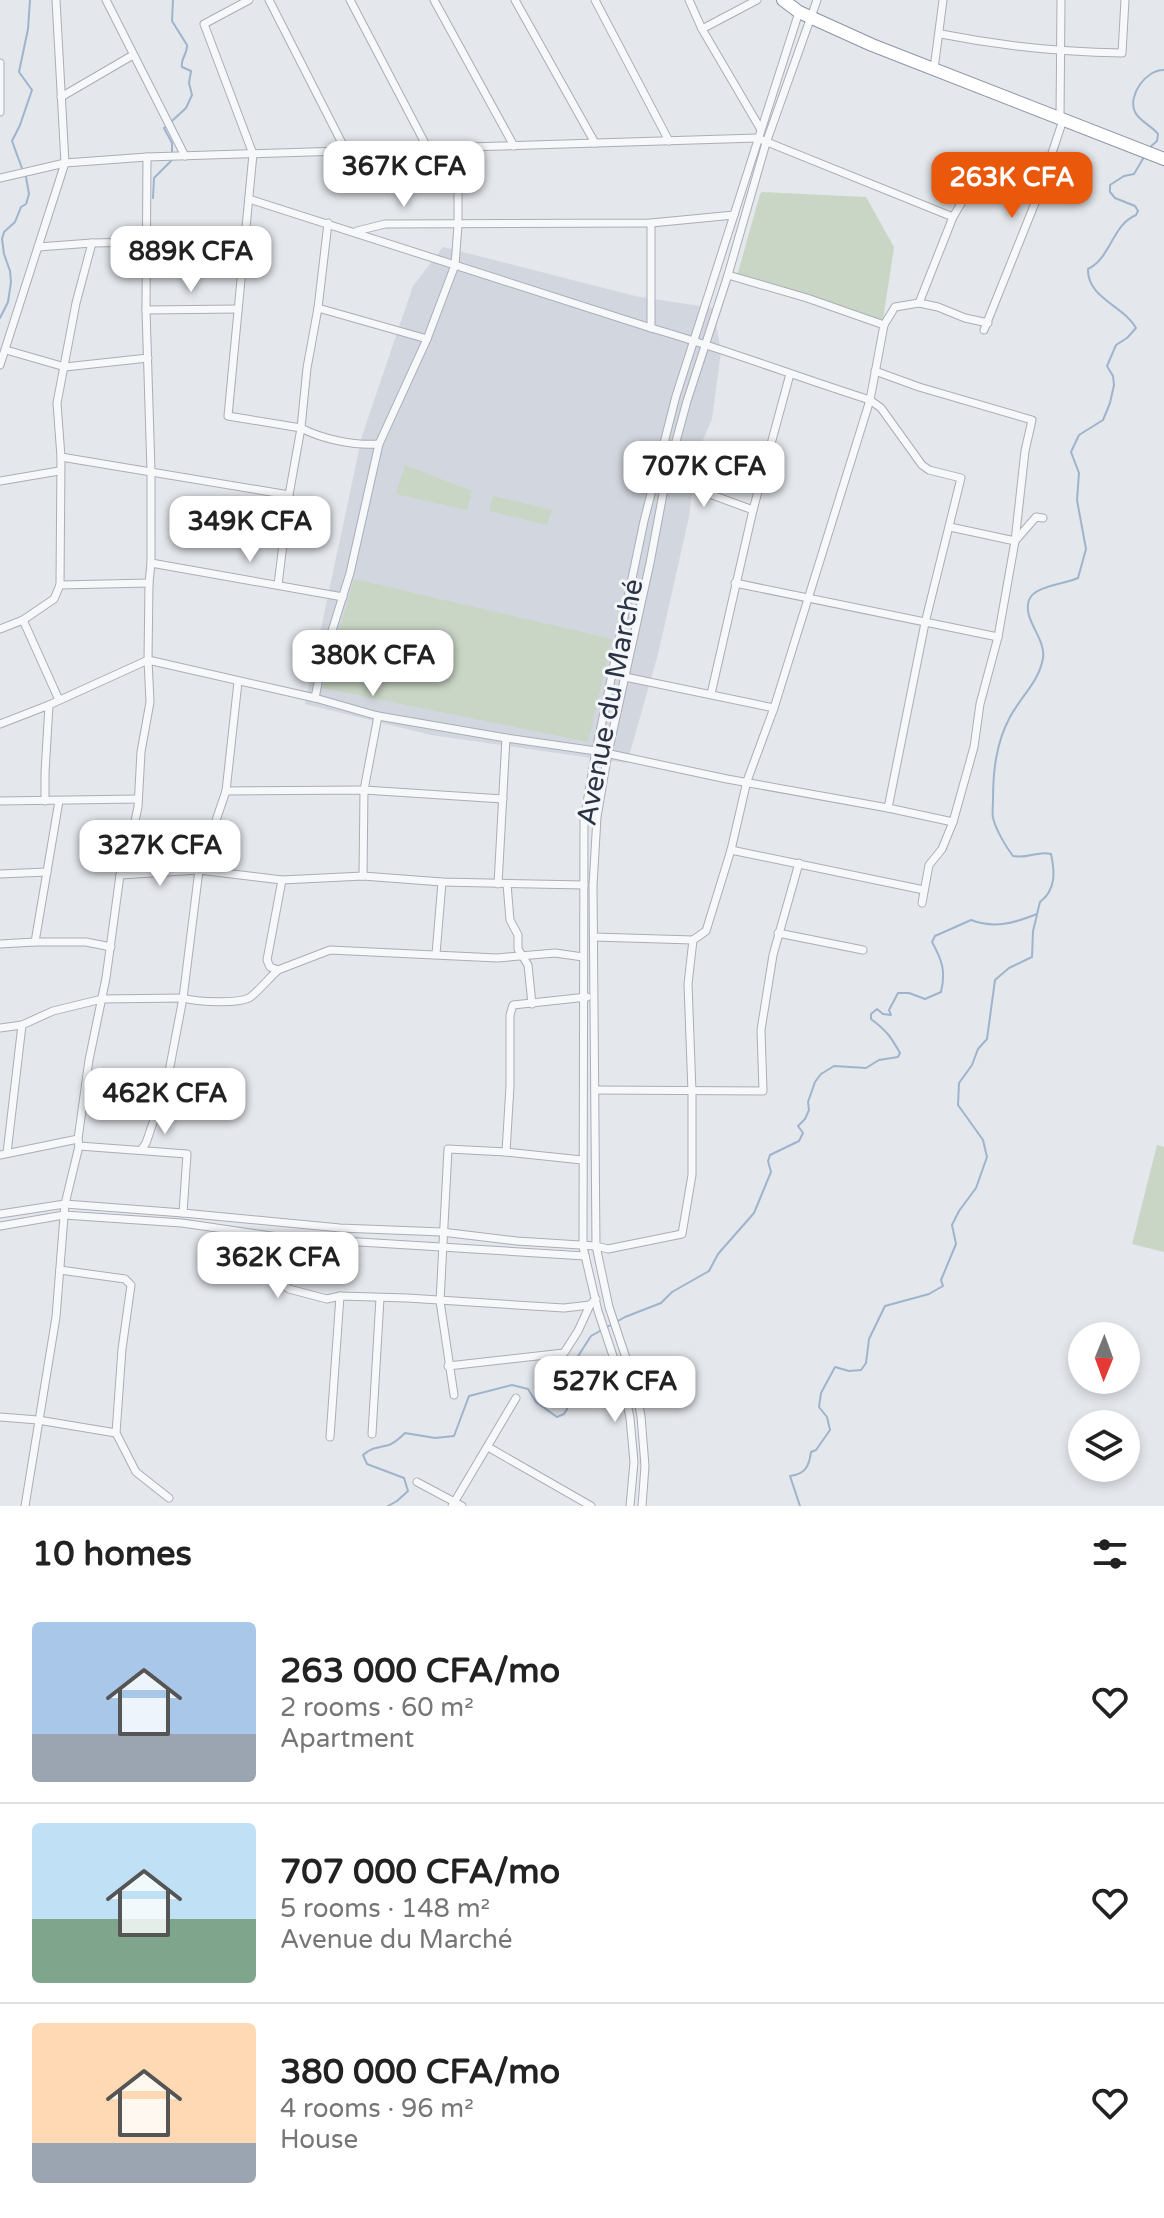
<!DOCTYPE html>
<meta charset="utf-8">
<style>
:root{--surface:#fff;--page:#f6f6f6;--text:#222;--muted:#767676;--line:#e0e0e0;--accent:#ea580c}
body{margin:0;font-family:"Varela Round",sans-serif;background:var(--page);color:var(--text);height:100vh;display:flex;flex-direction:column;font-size:30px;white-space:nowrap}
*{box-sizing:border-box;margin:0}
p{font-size:26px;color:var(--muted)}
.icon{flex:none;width:44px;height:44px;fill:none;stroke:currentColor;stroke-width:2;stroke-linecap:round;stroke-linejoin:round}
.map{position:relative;height:1506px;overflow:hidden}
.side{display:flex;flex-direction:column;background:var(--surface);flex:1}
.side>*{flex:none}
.needle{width:52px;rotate:181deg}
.fabs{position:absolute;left:1068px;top:1322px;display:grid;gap:16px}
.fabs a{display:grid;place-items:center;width:72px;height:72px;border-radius:50%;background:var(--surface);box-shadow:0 4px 12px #0003;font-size:40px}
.price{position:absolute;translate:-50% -68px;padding:0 18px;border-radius:16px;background:#fff;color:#222;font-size:26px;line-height:52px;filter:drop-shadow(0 2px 4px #0008)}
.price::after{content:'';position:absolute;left:50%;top:48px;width:24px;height:18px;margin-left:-12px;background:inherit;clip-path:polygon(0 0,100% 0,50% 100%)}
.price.on{background:var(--accent);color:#fff}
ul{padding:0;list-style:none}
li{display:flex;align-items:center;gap:24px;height:200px;padding:0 32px}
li+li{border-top:2px solid var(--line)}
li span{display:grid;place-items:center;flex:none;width:224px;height:160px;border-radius:8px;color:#555}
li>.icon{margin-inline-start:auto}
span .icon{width:96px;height:96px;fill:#fffc;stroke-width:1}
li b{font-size:34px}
h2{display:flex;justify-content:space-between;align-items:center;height:96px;padding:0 32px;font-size:34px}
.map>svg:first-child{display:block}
</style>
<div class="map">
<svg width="1164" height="1506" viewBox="0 0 1164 1506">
<rect width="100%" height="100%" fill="#e4e7ec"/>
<polygon fill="#d2d6de" points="443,247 635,296 713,308 721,352 712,419 697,454 689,517 658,654 627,763 431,735 305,704 362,436 413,286"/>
<g fill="#c9d6c5">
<polygon points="762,192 866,197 894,247 883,320 737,276 760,194"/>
<polygon points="405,465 472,491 467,510 396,494"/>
<polygon points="493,496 552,510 547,525 489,511"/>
<polygon points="354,579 612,639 588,742 323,688"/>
<polygon points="1157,1145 1164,1147 1164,1252 1132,1244"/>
</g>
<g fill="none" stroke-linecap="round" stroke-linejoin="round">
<g stroke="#9fb4cc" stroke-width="2">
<path d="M172,121L186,108L192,95L189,83L191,71L182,67C180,59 188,53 187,45L172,21L173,0"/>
<polyline points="167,126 164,128 172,143 172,152"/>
<path d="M1149,148L1157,141L1158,134C1151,125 1139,121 1135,112C1127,95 1147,69 1164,70"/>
<polyline points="23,171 12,141 20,125 32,90 19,72 28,29 30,0"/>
<polyline points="153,198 154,178 171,161 171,158"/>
<polyline points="0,318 8,302 11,282 10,271 4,254 2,239 4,232 15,222 21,207 26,204 29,194 26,177"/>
<path d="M388,1506L397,1501L408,1491L404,1478L367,1464L363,1455C372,1447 378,1448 389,1445C394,1443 401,1437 405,1433L435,1438L454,1436L469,1396L512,1385L528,1389L536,1402L557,1417L564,1414L567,1409V1388L571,1367L591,1336L625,1317L661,1303L672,1292L709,1271L718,1254L754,1213L771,1172L768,1161L770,1155L799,1141L803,1133L798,1126L805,1119L809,1110L808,1102L815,1082L821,1074L834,1066L866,1068L879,1060L898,1057L900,1053C891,1037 887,1031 871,1019V1014L877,1009L883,1014L891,1015L889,1010L898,993H909L925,999L941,992C946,971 942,960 932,942L935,936L971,920C995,929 1014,923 1037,914L1040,902C1056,890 1055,872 1051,854C1038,850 1029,859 1013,856C1006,847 996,830 993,818C992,813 993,806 993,800C993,771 996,743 1010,717C1021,696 1039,682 1043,658C1046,638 1022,619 1029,600C1034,586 1065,584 1078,578L1086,549L1077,500L1079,473L1071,452L1079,435L1103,420L1110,403L1114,385L1113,376L1107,366L1116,345L1127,338L1136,328C1124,306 1087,298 1088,269C1111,258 1112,225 1136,215L1138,211L1135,206L1115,198L1110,192V185L1124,176L1134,174L1144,157"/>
<path d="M800,1506L790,1476C805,1474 809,1467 811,1452L816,1450L830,1430L827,1417L819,1407L821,1393L835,1367L849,1371L861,1370L866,1363L869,1339L885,1306L929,1294L943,1286L941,1280L956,1244L952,1225L959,1211L976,1188L987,1157L983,1140L958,1105L959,1083L972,1065L978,1049L987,1039L995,980L1009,968L1032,957L1033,931L1037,915"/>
</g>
<g stroke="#a9aeb7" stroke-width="9">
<g id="street">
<polyline points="106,0 185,156"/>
<polyline points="269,0 346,151"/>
<polyline points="350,0 428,149"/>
<polyline points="434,0 514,146"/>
<polyline points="515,0 595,143"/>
<polyline points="595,0 669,141"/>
<polyline points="689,0 702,29 760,128"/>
<polyline points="702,29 757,0"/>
<path d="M941,34C1001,46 1061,52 1122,53L1125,0"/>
<polyline points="0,63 0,112"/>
<polyline points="934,69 943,0"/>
<polyline points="61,97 133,55"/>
<polyline points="1060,119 1061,0"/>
<polyline points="0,178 65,163 147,157 757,138 953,217"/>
<path d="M249,199L651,328C725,349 797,377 870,400L881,408L922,465L929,470L961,478L925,623L888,808"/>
<polyline points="651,223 651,328"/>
<polyline points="357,231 385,224 651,223 734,215"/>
<polyline points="38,247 92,243 145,242"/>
<polyline points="728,275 807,298 884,325 895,307 919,303 938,307 965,318 988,323"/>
<polyline points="919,303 953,217 976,178 1037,198"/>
<polyline points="318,308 328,223"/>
<polyline points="146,310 238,309"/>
<polyline points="984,330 1037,198 1063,120"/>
<polyline points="6,350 65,367 148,358"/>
<polyline points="0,365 65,163 56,0"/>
<polyline points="875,371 919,387 1032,420 1025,451 1015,541 998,637 980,704 974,747 953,822 942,849 929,865 922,903"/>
<path d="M379,444C354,446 322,439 301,428L307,368L318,308L427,339"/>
<polyline points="61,457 289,495 301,428 228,416 253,154 204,24 249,0"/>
<polyline points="666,478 753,510"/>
<polyline points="0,481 59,471"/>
<polyline points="950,527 1015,541 1036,517 1043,518"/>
<polyline points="151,563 343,597"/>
<polyline points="735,583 998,637"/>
<polyline points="60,585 149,583"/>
<polyline points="278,585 289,495"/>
<polyline points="23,620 59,700"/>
<polyline points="0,629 23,620 54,599 60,585 61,457 57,403 76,303 92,243"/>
<polyline points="625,677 774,708"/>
<polyline points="711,694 753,510 790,374"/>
<polyline points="315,698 322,663 350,573 379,444 427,339 455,265 458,225 458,148"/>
<polyline points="0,724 49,705 148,660 149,583 151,563 151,471 146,310 147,157"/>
<polyline points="226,791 364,790 503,799"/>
<polyline points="0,801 138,799"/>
<polyline points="45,801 45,773 49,705"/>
<polyline points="59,801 35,942 86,942 111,947"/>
<polyline points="731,850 924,890"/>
<polyline points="0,874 47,872"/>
<polyline points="120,875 199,870 226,791 238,682"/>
<polyline points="363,876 364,790 378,716"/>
<polyline points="282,880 267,960 270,967 278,970 330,950 497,958 555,953 583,957"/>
<polyline points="498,884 506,738"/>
<polyline points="507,884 510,920 518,935 518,949 528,965 532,1004"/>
<polyline points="778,933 863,950"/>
<polyline points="594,937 693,940 706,931 731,850 747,781 774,708 870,400 884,325"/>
<polyline points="0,944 35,942"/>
<polyline points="436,954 442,882"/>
<path d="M0,1028L22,1025L53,1011L102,999L183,998C197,1002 236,1004 249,998C257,993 270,977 278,970"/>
<polyline points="595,1090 763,1091 761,1030 773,955 799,863"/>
<polyline points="79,1146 187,1154 183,1213"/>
<polyline points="141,1150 146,1143 167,1082 183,998 199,870 282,880 363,876 442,882 584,885"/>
<polyline points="506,1152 510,1086 510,1015 513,1005 587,997"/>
<polyline points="7,1153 22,1025"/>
<polyline points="0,1155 78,1139"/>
<polyline points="0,1214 65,1204 183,1213 340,1228 442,1232 517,1241 596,1246 608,1249 682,1234 692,1175 692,1092 688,984 693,940"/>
<polyline points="0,1226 64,1215 182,1223 278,1237 585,1256"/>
<polyline points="278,1237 279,1281 289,1289 327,1299 340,1296 407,1298 564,1308 590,1305 596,1299"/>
<polyline points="60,1270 125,1279 131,1285 122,1349 116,1433 136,1472 169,1498"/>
<polyline points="448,1366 564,1353 578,1331 590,1305"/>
<polyline points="454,1395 440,1301 448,1149 506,1152 582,1160"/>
<polyline points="0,1417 38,1420 116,1433"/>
<polyline points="372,1434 380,1298"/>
<polyline points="330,1437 340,1296"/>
<polyline points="488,1447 591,1506"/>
<polyline points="417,1482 462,1506"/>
<polyline points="25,1506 56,1317 65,1204 79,1146 78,1139 89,1060 106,978 120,875 129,849 138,807 141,752 150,702 148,660 315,698 378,716 506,738 596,751 727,779 888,808 953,822"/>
<polyline points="452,1506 516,1398"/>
<polyline points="630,1506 634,1462 630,1418 624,1389 598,1311 583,1247 584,820 596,751 644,521 676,396 799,12"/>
<polyline points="642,1506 645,1466 641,1416 634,1382 609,1307 596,1246 593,886 597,817 608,753 650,563 666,478 687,401 728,275 766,143 817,0"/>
</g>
</g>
<g stroke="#8b94a3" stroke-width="14">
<polyline id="highway" points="783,0 799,12 872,45 1164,159"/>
</g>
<use href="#street" stroke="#f7f8fa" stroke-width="7"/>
<use href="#highway" stroke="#fff" stroke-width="12"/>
</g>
<g text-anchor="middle" stroke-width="6" stroke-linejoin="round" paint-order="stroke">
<g font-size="28" fill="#2b3445" stroke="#f4f6f9">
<text transform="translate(609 702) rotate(-79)" y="10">Avenue du Marché</text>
</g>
</g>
</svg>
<div class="fabs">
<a><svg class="needle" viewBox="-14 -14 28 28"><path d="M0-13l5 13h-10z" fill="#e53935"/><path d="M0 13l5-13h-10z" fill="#767676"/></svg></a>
<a><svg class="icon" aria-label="layers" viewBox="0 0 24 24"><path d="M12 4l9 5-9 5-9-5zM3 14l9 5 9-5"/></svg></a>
</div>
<b class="price" style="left:404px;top:209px">367K CFA</b>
<b class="price on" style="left:1012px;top:220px">263K CFA</b>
<b class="price" style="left:191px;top:294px">889K CFA</b>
<b class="price" style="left:704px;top:509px">707K CFA</b>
<b class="price" style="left:250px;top:564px">349K CFA</b>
<b class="price" style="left:373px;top:698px">380K CFA</b>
<b class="price" style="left:160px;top:888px">327K CFA</b>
<b class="price" style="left:165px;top:1136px">462K CFA</b>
<b class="price" style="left:278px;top:1300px">362K CFA</b>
<b class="price" style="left:615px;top:1424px">527K CFA</b>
</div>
<section class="side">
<h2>10 homes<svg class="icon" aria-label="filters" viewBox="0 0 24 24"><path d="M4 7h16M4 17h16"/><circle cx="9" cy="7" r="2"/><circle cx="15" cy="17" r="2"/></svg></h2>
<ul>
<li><span style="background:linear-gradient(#a9c7e8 70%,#9aa5b1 0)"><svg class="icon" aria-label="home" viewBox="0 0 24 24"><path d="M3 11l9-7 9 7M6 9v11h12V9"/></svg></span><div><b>263 000 CFA/mo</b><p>2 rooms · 60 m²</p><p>Apartment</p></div><svg class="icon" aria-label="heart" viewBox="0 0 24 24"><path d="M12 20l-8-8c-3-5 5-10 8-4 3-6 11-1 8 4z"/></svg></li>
<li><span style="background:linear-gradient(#bfe0f5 60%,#7fa58c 0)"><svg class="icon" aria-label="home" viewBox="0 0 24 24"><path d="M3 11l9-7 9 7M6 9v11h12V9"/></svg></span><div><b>707 000 CFA/mo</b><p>5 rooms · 148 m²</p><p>Avenue du Marché</p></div><svg class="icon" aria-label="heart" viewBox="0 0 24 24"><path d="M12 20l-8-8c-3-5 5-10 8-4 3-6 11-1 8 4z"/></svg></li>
<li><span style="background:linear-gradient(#ffd9b3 75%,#9aa5b1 0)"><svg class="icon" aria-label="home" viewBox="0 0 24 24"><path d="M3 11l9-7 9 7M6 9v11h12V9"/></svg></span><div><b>380 000 CFA/mo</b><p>4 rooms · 96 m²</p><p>House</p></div><svg class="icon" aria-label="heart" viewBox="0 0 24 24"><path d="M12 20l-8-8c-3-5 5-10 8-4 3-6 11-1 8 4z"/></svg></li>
</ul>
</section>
